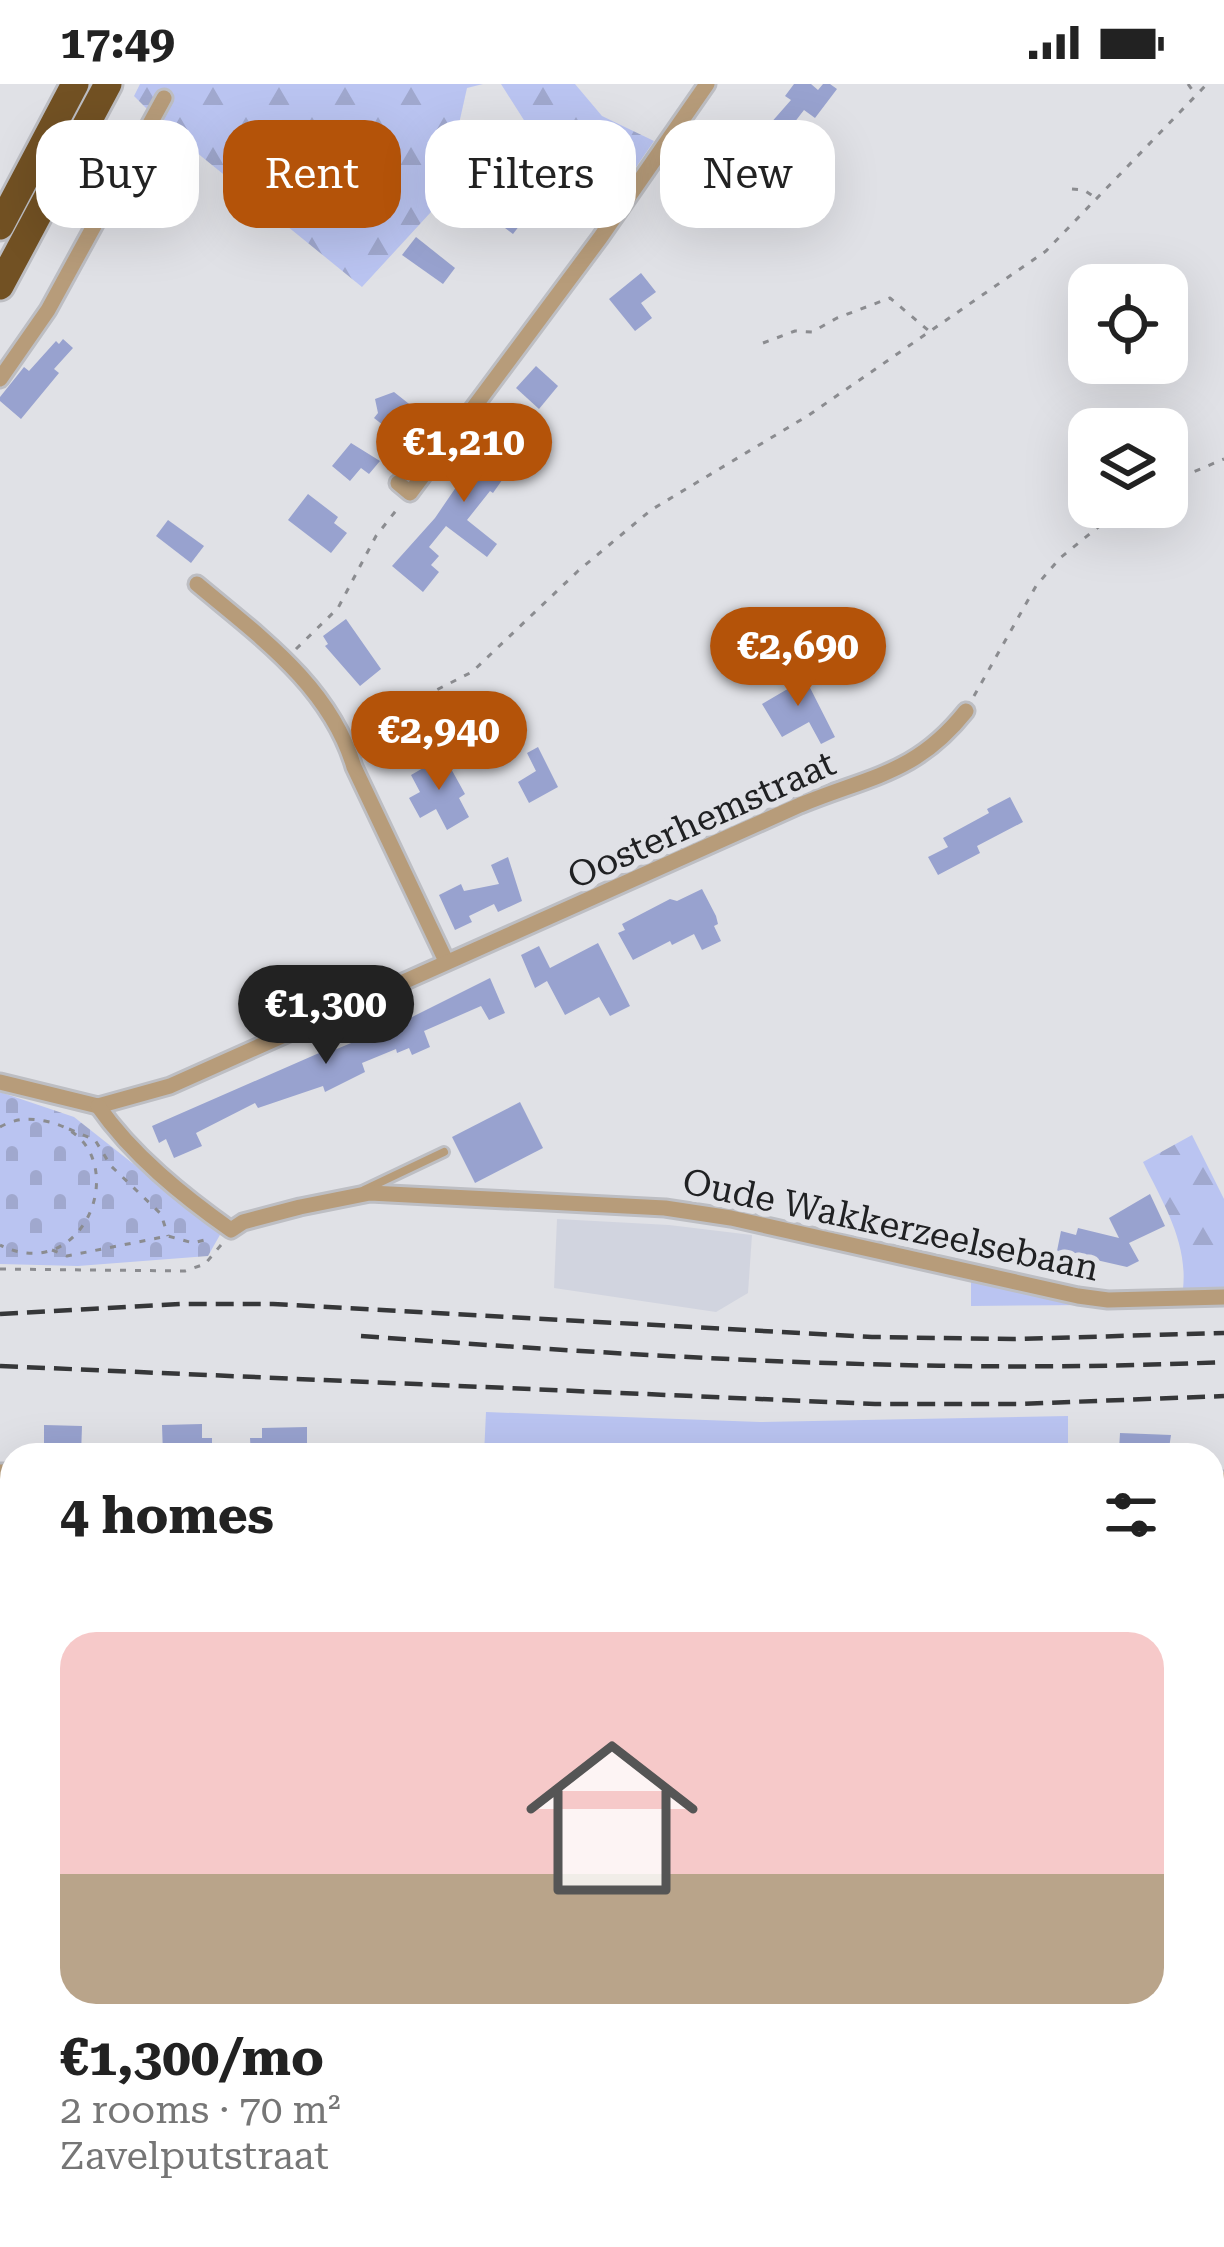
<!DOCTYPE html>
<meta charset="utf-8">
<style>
:root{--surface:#fff;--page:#f2f2f2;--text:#222;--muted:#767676;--accent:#b45309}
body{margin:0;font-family:"Roboto Serif",serif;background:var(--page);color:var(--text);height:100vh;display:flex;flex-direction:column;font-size:45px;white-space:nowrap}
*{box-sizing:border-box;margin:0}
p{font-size:39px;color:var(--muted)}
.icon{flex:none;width:66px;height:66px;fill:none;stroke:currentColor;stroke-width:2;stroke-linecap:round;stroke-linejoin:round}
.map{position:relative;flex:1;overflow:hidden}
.drawer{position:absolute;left:0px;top:1359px;width:1224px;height:804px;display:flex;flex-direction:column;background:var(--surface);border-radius:36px 36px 0 0;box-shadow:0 12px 48px #0002}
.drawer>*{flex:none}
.top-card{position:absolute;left:36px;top:36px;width:1152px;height:108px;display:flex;gap:24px}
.tools{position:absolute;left:1068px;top:180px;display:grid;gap:24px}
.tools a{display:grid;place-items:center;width:120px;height:120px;border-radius:24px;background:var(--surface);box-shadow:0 12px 48px #0002;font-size:60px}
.price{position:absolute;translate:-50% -102px;padding:0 27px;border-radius:42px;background:var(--accent);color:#fff;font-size:39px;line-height:78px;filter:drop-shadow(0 3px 6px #0008)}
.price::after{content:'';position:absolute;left:50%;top:72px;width:36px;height:27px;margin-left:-18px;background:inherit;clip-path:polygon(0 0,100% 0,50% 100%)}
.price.current{background:#222;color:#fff}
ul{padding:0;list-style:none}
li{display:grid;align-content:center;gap:24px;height:636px;padding:0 60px}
li span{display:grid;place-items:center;height:372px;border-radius:36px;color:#555}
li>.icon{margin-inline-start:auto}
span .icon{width:216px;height:216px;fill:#fffc;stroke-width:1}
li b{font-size:51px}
h2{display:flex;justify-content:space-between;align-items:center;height:144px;padding:0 60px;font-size:51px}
.chip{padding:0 42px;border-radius:36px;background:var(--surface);box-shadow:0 12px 48px #0002;font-size:42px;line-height:108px}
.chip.current{background:var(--accent);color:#fff}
.status{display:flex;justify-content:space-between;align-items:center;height:84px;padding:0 60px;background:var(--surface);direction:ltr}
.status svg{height:33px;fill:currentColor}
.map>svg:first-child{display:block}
</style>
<div class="status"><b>17:49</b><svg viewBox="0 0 49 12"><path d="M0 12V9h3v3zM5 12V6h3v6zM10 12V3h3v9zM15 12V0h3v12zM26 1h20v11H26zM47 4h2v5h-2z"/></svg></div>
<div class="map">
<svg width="1224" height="2163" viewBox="0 0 1224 2163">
<defs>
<pattern id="forest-firs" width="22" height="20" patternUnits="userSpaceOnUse" patternTransform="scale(3)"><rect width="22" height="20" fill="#bac4f1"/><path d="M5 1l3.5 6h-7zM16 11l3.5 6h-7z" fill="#a0a8ce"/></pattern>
<pattern id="cemetery-stones" width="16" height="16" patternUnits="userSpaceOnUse" patternTransform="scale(3)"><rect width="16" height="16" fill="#bac4f1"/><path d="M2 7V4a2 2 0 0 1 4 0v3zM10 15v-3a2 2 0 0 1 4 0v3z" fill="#a0a8ce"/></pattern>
</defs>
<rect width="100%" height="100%" fill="#e0e1e6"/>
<polygon fill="#d1d4df" points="557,1135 669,1141 752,1151 748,1209 716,1228 554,1204"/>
<g fill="#bac4f1">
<polygon points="971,1193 1089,1217 1090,1221 971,1222"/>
<polygon points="486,1328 760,1338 1068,1332 1068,1371 484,1371"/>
</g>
<g fill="url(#forest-firs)">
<polygon points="140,0 483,0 467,4 442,116 362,203 164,42 134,12"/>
<polygon points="501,0 575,0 602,32 654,57 630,92 548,74"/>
<path d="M1192,1051L1224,1115V1203L1183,1205C1188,1158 1163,1119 1143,1078Z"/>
</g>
<polygon fill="url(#cemetery-stones)" points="0,1008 74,1033 221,1149 208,1172 78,1182 0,1180"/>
<g fill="#98a2cf">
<polygon points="794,0 811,0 818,6 823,0 830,0 837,5 815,34 804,26 777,61 762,49 791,16 785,12"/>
<polygon points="734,48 746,57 736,72 752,84 743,96 713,75"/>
<polygon points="540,76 565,95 536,132 530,128 513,150 489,132 507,109 512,113"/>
<polygon points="416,153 455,184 443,200 402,171"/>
<polygon points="641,189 656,208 641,219 652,234 635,247 609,215"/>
<polygon points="63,255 73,264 54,285 59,289 21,335 0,317 0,313 24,283 29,287 56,257 59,260"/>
<polygon points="536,282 558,302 539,325 516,304"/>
<polygon points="394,308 418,327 398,353 374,334 378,329 375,315"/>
<polygon points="502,334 518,345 514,352 528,359 493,409 490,407 467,436 497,460 487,473 446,442 429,463 439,472 431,481 439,488 423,508 392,482 435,434 465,390 461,387 477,364 482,368"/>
<polygon points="351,359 380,377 369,390 361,384 350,397 332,382"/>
<polygon points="308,410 338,433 334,439 347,449 331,469 288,436"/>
<polygon points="168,436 204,462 191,479 156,452"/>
<polygon points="346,535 381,585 360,602 325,562 328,560 323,552"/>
<polygon points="800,584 835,653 821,660 809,638 782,653 762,620 791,603 787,593"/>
<polygon points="538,663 558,703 529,719 518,698 536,687 527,669"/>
<polygon points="444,672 465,710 459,714 469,733 447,746 436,725 420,734 409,714 420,708 411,691"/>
<polygon points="1010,713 1023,738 977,762 980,769 938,791 928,773 948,763 943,754 989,729 987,725"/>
<polygon points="508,773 522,817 498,828 494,820 469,832 472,838 455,846 439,811 461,800 464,807 499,800 491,781"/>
<polygon points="702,805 716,832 718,840 714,842 721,857 702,866 694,850 672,861 670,857 633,876 618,849 625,846 622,840 670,815 677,817"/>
<polygon points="598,859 630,922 610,932 599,913 565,931 547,897 535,904 521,871 539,862 550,884"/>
<polygon points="490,894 505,929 489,936 481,922 424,947 430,963 412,971 409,964 397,969 396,965 362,979 365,988 325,1008 323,1002 258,1024 255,1019 196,1049 202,1062 174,1074 166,1055 159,1059 152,1042 326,966 327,969 356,957 355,953 400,933 402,938"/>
<polygon points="520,1018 543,1064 475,1099 452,1053"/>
<polygon points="1150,1110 1165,1142 1129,1159 1139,1177 1127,1183 1057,1167 1061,1147 1076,1151 1078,1144 1119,1154 1109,1134"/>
<polygon points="202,1340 202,1354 212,1354 212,1371 163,1371 162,1341"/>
<polygon points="44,1341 82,1342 81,1371 44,1371"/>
<polygon points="307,1343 307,1371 251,1371 250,1354 262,1354 262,1344"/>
<polygon points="1120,1349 1171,1351 1168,1371 1137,1371 1137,1366 1119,1366"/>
</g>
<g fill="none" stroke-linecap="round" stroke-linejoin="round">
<g stroke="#bdbec3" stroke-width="14">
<polyline id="service" points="364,1106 444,1068"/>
</g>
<g stroke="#bdbec3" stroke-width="21">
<g id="minor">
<polyline points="0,295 48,226 164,14"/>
<polyline points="398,399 410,409 600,154 707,0"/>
<path d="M197,500C259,552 330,602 354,683L446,877"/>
<path d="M0,998L98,1022L170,1002L800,721C870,692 916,690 966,627"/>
<path d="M98,1022C132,1071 183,1112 231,1146L243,1138L300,1123L370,1109L665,1124L731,1134L1078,1212L1108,1216L1224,1213"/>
<polyline points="0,1388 12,1388"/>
<polyline points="1212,1396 1224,1396"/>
<polyline points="0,1892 12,1888"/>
<polyline points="0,2018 12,2051"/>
<polyline points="47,2151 52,2163"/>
<polyline points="984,2151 991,2163"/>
</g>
</g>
<g stroke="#bdbec3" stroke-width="33">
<g id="motorway">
<polyline points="0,142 75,0"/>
<polyline points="0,202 108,0"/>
</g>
</g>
<g stroke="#8b8c90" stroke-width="3" stroke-dasharray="6 9" stroke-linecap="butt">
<polyline points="1188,0 1195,10"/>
<polyline points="1072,105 1084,106 1096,114"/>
<polyline points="763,259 795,247 812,248 837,234 890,214 929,247"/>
<polyline points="1167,399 1224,375"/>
<polyline points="296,565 338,524 376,452 398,424"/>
<polyline points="974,612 1036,502 1060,474 1123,423"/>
<polyline points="357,646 472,588 578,487 651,426 809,331 1046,167 1207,0"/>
<path d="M0,1043C16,1034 28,1034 45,1037C140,1055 91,1206 0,1161"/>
<polyline points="69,1045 95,1056 111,1082 161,1130 168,1152"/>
<polyline points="52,1166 67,1172 168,1152 193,1159 212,1154"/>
<polyline points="0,1185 185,1187 205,1180 221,1161"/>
</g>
<use href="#service" stroke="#b79c7a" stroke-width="8"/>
<use href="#minor" stroke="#b79c7a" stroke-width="15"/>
<use href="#motorway" stroke="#725123" stroke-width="27"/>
<g stroke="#363739" stroke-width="4.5" stroke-dasharray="18 9" stroke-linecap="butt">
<polyline points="0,1230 180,1220 273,1220 872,1253 1014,1255 1224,1249"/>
<path d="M361,1252C649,1273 936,1291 1224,1278"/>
<polyline points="0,1282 875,1320 1018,1320 1224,1312"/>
</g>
</g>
<g text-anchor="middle" stroke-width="12" stroke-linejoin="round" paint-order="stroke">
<g font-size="36" fill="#202123" stroke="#e0e1e6">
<text transform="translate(701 735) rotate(-24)" y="13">Oosterhemstraat</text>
<text transform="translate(891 1140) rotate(12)" y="13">Oude Wakkerzeelsebaan</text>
</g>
</g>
</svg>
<div class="tools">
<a><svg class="icon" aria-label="locate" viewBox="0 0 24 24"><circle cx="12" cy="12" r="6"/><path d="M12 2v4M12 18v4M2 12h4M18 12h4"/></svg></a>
<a><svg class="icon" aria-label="layers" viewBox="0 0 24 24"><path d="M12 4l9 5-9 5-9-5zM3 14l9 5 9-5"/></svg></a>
</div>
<b class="price" style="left:464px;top:421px">€1,210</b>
<b class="price" style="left:798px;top:625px">€2,690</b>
<b class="price" style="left:439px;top:709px">€2,940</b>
<b class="price current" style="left:326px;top:983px">€1,300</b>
<div class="top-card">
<a class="chip">Buy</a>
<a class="chip current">Rent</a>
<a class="chip">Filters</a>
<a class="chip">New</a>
</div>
<section class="drawer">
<h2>4 homes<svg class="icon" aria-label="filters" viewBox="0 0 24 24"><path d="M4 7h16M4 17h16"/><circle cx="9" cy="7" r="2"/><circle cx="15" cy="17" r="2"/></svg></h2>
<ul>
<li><span style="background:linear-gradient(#f6c9c9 65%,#b9a48a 0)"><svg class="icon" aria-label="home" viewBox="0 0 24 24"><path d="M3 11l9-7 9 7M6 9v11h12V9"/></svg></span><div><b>€1,300/mo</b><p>2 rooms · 70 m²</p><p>Zavelputstraat</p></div></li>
</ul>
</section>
</div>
